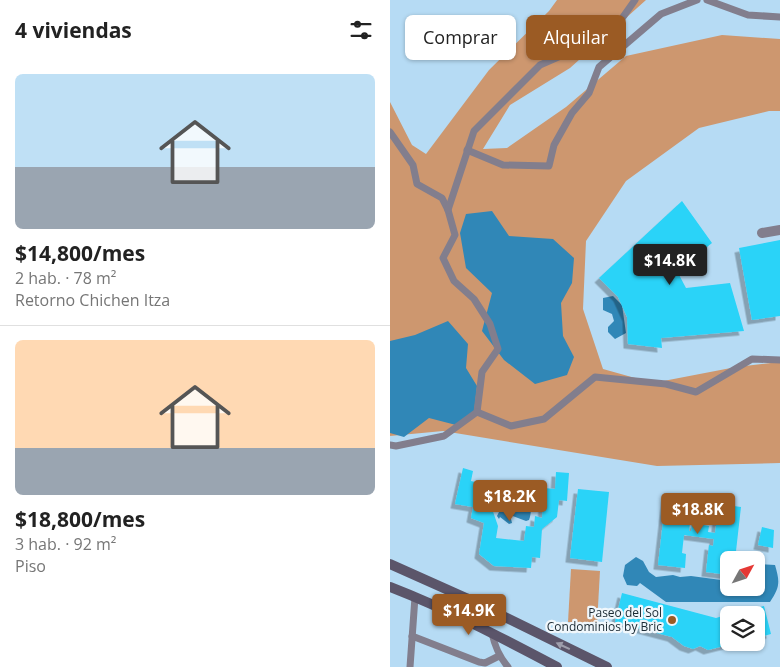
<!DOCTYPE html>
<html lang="es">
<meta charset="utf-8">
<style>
:root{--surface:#fff;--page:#f6f6f6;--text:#222;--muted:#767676;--line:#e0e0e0;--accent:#9b5b24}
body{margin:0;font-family:"Open Sans",sans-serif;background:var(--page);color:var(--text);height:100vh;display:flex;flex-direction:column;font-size:19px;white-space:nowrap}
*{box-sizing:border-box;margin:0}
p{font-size:16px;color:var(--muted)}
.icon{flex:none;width:28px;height:28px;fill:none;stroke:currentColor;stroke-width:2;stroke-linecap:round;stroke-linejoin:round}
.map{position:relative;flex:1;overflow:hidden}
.drawer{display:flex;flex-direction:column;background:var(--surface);width:390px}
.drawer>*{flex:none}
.top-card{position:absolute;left:15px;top:15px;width:300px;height:45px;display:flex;gap:10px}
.needle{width:32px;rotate:50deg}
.tools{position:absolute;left:330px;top:551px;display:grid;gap:10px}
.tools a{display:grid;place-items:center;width:45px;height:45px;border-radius:8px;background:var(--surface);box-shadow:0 1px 4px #0004;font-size:25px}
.price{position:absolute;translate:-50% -42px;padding:0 11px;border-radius:5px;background:var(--accent);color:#fff;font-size:16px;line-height:32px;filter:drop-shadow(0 1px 2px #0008)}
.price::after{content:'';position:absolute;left:50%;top:30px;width:15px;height:11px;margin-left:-8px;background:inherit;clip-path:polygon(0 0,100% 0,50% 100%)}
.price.on{background:#222;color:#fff}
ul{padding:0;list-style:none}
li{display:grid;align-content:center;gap:10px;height:265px;padding:0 15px}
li+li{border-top:1px solid var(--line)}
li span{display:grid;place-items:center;height:155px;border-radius:8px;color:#555}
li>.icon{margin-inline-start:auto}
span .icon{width:90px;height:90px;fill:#fffc;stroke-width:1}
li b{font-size:21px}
h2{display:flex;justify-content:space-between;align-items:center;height:60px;padding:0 15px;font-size:21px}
.chip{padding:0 18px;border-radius:8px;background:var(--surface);box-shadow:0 1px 4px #0004;font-size:18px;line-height:45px}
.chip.on{background:var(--accent);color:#fff}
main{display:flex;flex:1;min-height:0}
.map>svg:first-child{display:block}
</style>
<main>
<section class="drawer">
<h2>4 viviendas<svg class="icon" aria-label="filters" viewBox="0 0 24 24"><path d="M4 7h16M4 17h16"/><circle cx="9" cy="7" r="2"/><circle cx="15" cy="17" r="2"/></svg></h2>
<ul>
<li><span style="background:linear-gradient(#bfe0f5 60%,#9aa5b1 0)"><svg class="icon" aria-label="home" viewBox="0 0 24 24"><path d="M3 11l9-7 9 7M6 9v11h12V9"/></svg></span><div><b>$14,800/mes</b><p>2 hab. · 78 m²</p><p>Retorno Chichen Itza</p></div></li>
<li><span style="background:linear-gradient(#ffd9b3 70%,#9aa5b1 0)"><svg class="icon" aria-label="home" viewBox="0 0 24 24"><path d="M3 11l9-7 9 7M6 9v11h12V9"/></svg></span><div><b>$18,800/mes</b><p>3 hab. · 92 m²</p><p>Piso</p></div></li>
</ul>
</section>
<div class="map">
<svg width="390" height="667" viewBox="0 0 390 667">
<defs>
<filter id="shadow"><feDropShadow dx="-4.5" dy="4.5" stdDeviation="0" flood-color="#0004"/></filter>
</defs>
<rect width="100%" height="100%" fill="#b6dbf4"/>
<g fill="#cd976f">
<polygon points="167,0 256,0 180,68 120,105 93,149 117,148 176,107 236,56 332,35 390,39 390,111 379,111 309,128 236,181 196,241 193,309 213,369 263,383 346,367 390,362 390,463 267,466 53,431 0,436 0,102 22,145 36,154 99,70 159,11"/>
<polygon points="181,569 210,571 207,624 178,622"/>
</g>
<g fill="#3087b7">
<polygon points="102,211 119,236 163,239 184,258 182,283 171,303 173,336 184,357 177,375 145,384 114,360 92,331 102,293 76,268 70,233 76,214"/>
<polygon points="223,296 232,305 236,333 225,339 218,332 218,327 224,321 222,314 213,310 213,298"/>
<polygon points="58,321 78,344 76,368 87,386 84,412 66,425 39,418 14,437 0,433 0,341 25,335"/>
<path d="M112,483C123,494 122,489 135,490C140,499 143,509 139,520L136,521L120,515L122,523L119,524L110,517L109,519L107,516L109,512L99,495L102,485Z"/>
<path d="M246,557L253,561L259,572L266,577L283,575L290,577L301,576L339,581V588H366V564L385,565C390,582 390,587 380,602H276L250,583L247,586L237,585L233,576L235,565Z"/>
</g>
<g fill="#2ad3f8" filter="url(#shadow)">
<polygon points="292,201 322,243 287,271 296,288 340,283 354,331 271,338 272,348 238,344 237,317 228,297 209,278"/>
<polygon points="390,240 390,316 362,320 349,248"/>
<polygon points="73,468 83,471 81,481 97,485 94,499 99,500 108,526 106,538 134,541 136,526 144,527 145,516 152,518 154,488 165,489 166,472 179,473 177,501 169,500 167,517 152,529 150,558 142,557 141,568 104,566 89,554 94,523 81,518 83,507 65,504"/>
<polygon points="188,489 219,492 212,562 180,558"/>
<polygon points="276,495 303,499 299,531 301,531 302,523 319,526 318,532 325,533 329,504 351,507 345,560 339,560 339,575 316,572 319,545 323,546 324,539 294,535 292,553 296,554 295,568 268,565"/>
<polygon points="372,527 384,530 383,548 368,545"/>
<polygon points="232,593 326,618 339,614 339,642 346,643 318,650 310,646 303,649 294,646 282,637 225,622"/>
<polygon points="374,606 381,634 366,638 366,615 339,615"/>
</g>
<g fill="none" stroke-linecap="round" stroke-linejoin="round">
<g stroke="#827e8d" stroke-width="7">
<polyline points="317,0 358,15 390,17"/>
<polyline points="0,132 23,165 27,184 52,198 58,210 65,235 53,258 64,281 84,299 100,324 108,349 92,372 87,412 54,436 6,446 0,445"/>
<polyline points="77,150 113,165 159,166 164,145 182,113 199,93 209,67 271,14 307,0"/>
<polyline points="58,210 84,131 150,65 221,34 245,0"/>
<polyline points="87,412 121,426 154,419 205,377 276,384 306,392 362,359 390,360"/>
<path d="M102,633C105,647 109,656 118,667"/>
<polyline points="22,636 89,662 95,663 109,656"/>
<polyline points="20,667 25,597"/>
</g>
<polyline stroke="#827e8d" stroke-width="10" points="372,233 390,230"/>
<g stroke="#5b556a" stroke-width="10">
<polyline points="0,564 76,598 217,667"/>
<path d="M0,587C57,609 112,638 167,667"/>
</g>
</g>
<defs><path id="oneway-solid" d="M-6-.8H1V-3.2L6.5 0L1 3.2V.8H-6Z" transform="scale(1.25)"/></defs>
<use fill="#9e9eac" href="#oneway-solid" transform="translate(173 646) rotate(-155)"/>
<circle fill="#9b5b24" stroke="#f0f7fc" stroke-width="2" cx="282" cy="620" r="5"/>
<g text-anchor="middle" stroke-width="4.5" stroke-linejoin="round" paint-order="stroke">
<g font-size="12" fill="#1b2a33" stroke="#f0f7fc" text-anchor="end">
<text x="272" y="617">Paseo del Sol<tspan x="272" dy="14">Condominios by Bric</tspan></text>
</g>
</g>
</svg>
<div class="tools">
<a><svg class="needle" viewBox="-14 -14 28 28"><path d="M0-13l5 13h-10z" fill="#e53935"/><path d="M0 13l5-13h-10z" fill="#767676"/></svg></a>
<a><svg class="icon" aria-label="layers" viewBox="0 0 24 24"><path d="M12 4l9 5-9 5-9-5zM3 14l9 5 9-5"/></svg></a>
</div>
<b class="price on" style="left:280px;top:286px">$14.8K</b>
<b class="price" style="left:120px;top:522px">$18.2K</b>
<b class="price" style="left:308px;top:535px">$18.8K</b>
<b class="price" style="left:79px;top:636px">$14.9K</b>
<div class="top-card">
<a class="chip">Comprar</a>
<a class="chip on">Alquilar</a>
</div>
</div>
</main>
